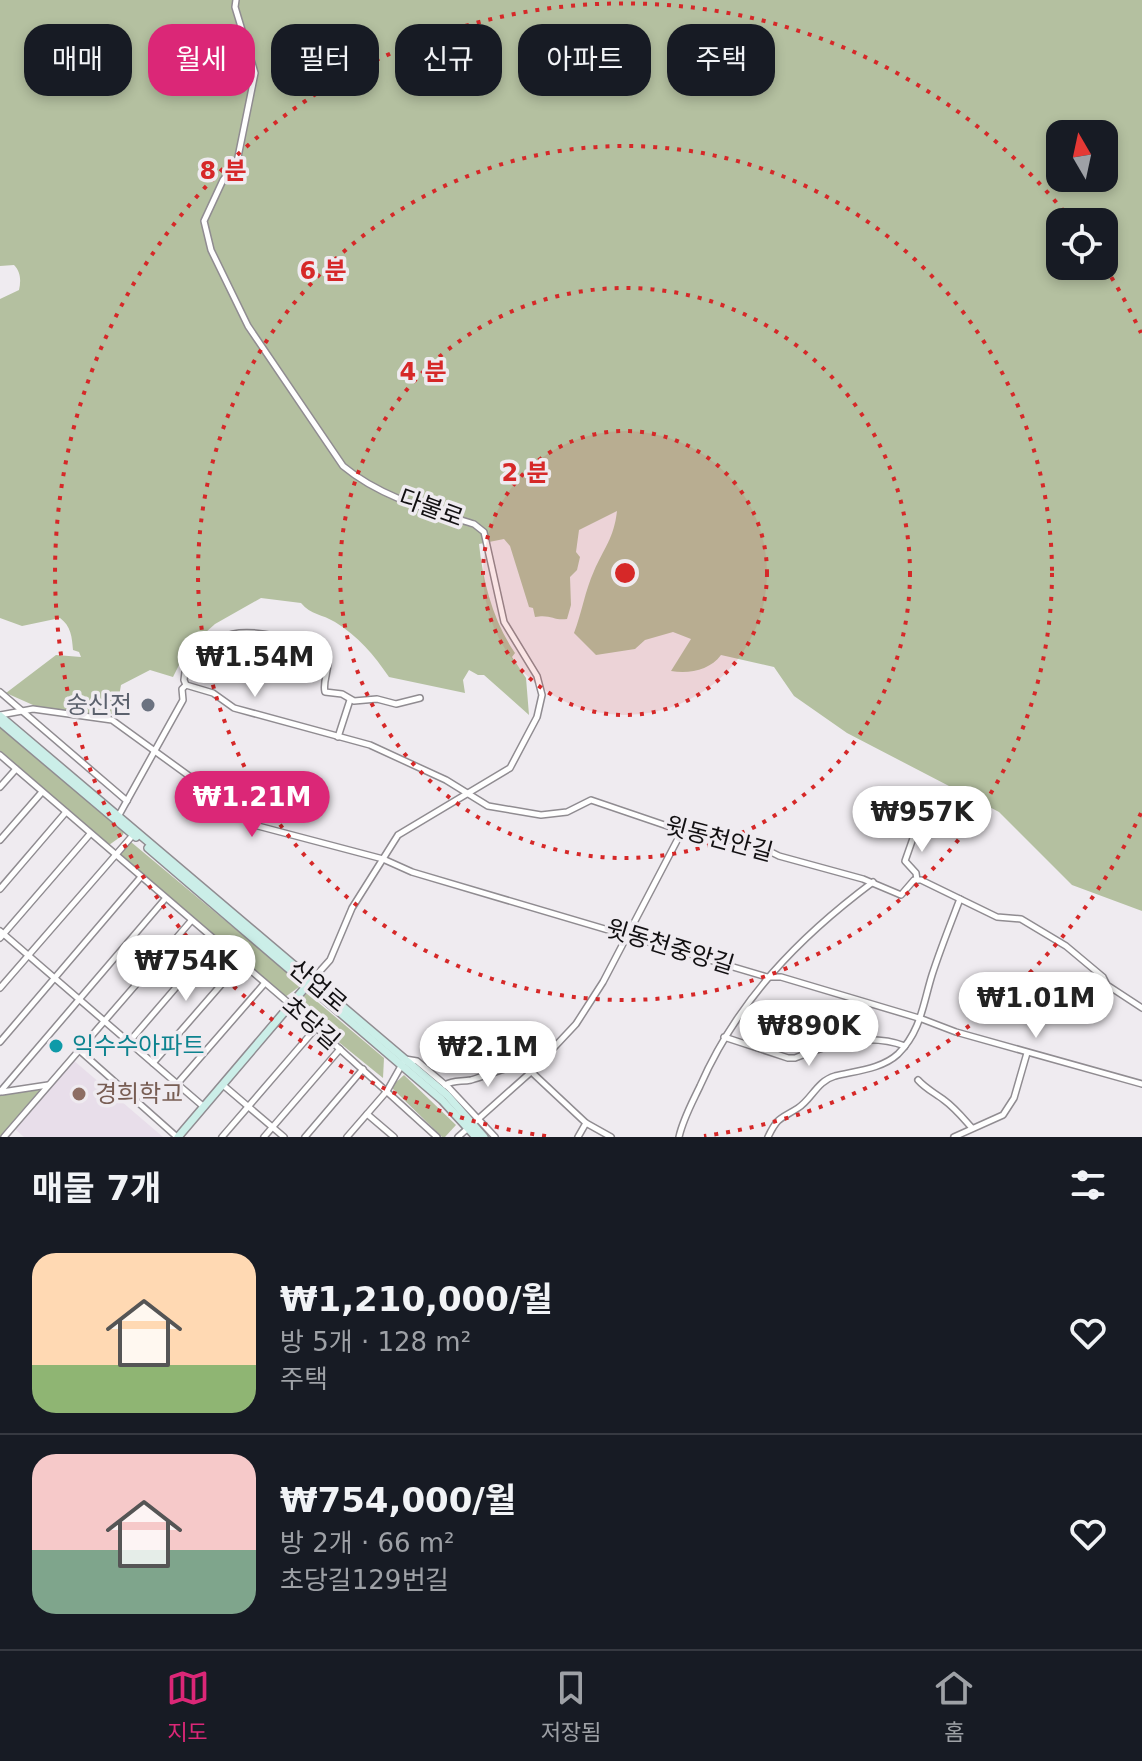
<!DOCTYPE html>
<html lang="ko">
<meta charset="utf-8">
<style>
:root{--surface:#171b24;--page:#20242c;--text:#f1f3f6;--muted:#9ea1a6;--line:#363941;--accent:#db2777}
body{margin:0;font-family:"DejaVu Sans","Noto Sans KR",sans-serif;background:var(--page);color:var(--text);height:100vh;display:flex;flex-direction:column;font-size:30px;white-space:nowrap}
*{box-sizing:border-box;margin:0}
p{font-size:26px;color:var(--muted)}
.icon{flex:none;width:44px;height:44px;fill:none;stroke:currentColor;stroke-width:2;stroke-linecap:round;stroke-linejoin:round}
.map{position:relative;height:1137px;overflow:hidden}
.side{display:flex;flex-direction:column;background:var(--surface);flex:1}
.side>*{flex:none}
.hud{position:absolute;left:24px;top:24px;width:1094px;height:72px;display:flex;gap:16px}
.needle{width:52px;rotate:351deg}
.fabs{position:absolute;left:1046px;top:120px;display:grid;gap:16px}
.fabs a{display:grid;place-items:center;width:72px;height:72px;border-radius:16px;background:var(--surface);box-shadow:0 4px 12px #0003;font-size:40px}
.price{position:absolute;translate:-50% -68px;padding:0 18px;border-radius:28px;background:#fff;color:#222;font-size:26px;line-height:52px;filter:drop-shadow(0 2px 4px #0008)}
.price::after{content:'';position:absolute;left:50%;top:48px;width:24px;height:18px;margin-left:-12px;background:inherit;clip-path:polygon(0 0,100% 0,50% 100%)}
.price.selected{background:var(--accent);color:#fff}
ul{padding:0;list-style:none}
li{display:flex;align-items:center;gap:24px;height:200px;padding:0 32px}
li+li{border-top:2px solid var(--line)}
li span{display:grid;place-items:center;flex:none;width:224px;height:160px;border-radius:24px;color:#555}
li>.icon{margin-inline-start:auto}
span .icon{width:96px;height:96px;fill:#fffc;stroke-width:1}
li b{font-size:34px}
h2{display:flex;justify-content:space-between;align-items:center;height:96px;padding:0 32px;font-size:34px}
.chip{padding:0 28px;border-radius:24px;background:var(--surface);box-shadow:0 4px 12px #0003;font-size:28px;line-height:72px}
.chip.selected{background:var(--accent);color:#fff}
.menu{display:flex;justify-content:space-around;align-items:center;height:112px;border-top:2px solid var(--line);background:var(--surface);font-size:22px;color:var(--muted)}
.menu a{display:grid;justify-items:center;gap:4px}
.menu .selected{color:var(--accent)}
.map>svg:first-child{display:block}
</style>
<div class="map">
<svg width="1142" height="1137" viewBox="0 0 1142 1137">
<rect width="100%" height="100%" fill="#efebf0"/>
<polygon fill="#e8deea" points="73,1060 163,1137 24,1137 15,1129"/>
<g fill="#b4c0a0" fill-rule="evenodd">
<path d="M0,0H1142V911L1072,885L999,812L847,733L794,696L774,667L721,655C710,670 690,674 671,671L691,639L673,632L645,640L635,649L596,655L574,633C582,612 585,591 594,571C604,548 614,538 617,511L579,530L576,552L580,557L577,570L570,577L571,605L567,619C554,621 551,614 535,617L533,608L529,607L510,546L504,539L479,544C483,582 493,621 515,653L512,657L526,678L529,715L484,675H478L469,670L463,680L465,693L389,677C374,655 358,636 335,622C322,614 311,615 301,603L261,598L215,624L187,649L173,677L150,670L121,685L116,714L51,713L6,693L56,655L81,657L79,652L73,650C72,637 71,626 60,618L22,626L0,618V299L19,290C21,281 21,272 14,265L0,266ZM1060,134H1104V178H1060ZM1060,222H1104V266H1060Z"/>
<polygon points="0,727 124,831 123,835 109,845 0,753"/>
<polygon points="131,842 300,983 299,987 285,997 121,857 121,853"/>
<polygon points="307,993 384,1058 383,1078 298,1009 298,1004"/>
<polygon points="404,1075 456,1125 445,1137 442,1137 393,1089 393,1085"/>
<polygon points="41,1089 1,1137 0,1137 0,1094"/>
</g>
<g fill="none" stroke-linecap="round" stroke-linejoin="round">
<g stroke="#908c91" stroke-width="8">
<g id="street">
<path d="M236,0L235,7L255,73L237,162L223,180L204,221L211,250L248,326L343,466C380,497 429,510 474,524L484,532L504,622L537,676L542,695L537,717L510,768L398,835L352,908L330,960L312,980"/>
<path d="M186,685L184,680L185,672C193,664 214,643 222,638C246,624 306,641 327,656C331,668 322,680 325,692L342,694L354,701L377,699L396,704L420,698"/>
<polyline points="0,692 127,801"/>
<polyline points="0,715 33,709 112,720 258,826 383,859 412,872 767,977 781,977 922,1019 956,1032 1142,1084"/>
<polyline points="338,737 350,700"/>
<polyline points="0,755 291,1005 437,1137"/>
<polyline points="0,787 16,769"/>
<polyline points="119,815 183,700 182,689 186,685 213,693 234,708 370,745 446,780 488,806 541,815 567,812 591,800 685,832 755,844 779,856 863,879 901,895 914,880 921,880 997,917 1021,919 1066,946 1103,977 1107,985 1142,1008"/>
<polyline points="0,840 42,792"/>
<polyline points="917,880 916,873 905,861 918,824"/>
<polyline points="0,889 66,812"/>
<polyline points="0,931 204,1107"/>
<polyline points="0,938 90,834"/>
<polyline points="0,988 133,835"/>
<path d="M724,1037L788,1058H795C830,1044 867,1032 905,1046"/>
<polyline points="0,1042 140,878"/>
<polyline points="129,1042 215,942"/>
<polyline points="79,1050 177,1137"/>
<polyline points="153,1063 240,963"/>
<path d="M918,1080C926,1089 935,1093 944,1100C955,1108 963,1118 972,1128"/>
<polyline points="177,1084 264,984"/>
<polyline points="223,1085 284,1137"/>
<path d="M445,1085C453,1080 461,1082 471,1080C488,1075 504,1068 523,1064L586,1123L611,1137"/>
<polyline points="0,1092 165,899"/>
<polyline points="2,1092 48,1085"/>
<polyline points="367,1114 394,1137"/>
<polyline points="4,1137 191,921"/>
<polyline points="222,1137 316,1028"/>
<polyline points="264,1137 340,1049"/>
<polyline points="305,1137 363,1069"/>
<polyline points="347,1137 387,1091 405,1059 417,1061 449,1088 495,1137"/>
<polyline points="458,1137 531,1072 576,1024 603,982 682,831"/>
<polyline points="578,1137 586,1123"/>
<path d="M679,1137C683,1119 692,1103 700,1086C738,1000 798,938 873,882"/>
<path d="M768,1137C778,1116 781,1119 798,1108C812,1099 817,1081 835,1076C855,1071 882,1069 898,1054C921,1031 923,1004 932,975C940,950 950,925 960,899"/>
<polyline points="954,1137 1003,1115 1014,1098 1027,1053"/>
</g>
</g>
<g stroke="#908c91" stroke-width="10">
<g id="secondary">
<polyline points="0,716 447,1095 484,1137"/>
<polyline points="0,722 136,837"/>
<polyline points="148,848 442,1100 476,1137"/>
<polyline points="178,1137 309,983"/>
</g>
</g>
<use href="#street" stroke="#fff" stroke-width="5"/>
<use href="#secondary" stroke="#cbeee8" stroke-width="7"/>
</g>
<circle cx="625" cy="573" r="142" fill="#d62828" fill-opacity=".12"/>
<g fill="none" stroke="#d62828" stroke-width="4" stroke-dasharray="4 8">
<circle cx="625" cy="573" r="142"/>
<circle cx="625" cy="573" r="285"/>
<circle cx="625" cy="573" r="427"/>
<path d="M1141 813A569 569 0 0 1 704 1136M546 1136A569 569 0 1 1 1070 219M1105 267A569 569 0 0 1 1141 333"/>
</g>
<circle fill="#6b7280" stroke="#efebf0" stroke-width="3" cx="148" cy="705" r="8"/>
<circle fill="#0f9aa8" stroke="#efebf0" stroke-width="3" cx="56" cy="1046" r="8"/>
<circle fill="#8d6e63" stroke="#efebf0" stroke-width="3" cx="79" cy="1094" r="8"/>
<g text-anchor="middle" stroke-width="7" stroke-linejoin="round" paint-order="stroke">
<g font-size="24" fill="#121012" stroke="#efebf0">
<text transform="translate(431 508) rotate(20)" y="8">다불로</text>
<text transform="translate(719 839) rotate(15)" y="8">윗동천안길</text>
<text transform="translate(670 947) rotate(17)" y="8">윗동천중앙길</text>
<text transform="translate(318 986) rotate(40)" y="8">산업로</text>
<text transform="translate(311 1023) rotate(41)" y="8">초당길</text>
</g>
<g font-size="24" fill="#5b616d" stroke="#efebf0" text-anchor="end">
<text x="132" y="713">숭신전</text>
</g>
<g font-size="24" fill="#0d838f" stroke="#efebf0" text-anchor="start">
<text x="72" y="1054">익수수아파트</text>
</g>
<g font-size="24" fill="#785e54" stroke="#efebf0" text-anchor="start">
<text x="95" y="1102">경희학교</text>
</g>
</g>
<circle cx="625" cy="573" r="12" fill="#d62828" stroke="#efebf0" stroke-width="4"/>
<g font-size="24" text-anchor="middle" font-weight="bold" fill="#d62828" stroke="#efebf0" stroke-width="7" stroke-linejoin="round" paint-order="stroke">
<text x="223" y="179">8 분</text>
<text x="323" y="279">6 분</text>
<text x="423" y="380">4 분</text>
<text x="525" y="481">2 분</text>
</g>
</svg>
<div class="fabs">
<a><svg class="needle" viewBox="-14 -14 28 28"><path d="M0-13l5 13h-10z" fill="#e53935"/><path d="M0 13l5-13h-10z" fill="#9ea1a6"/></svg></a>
<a><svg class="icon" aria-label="locate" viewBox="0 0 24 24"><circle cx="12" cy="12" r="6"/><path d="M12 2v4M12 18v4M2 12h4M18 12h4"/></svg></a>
</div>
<b class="price" style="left:255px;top:699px">₩1.54M</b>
<b class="price selected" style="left:252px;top:839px">₩1.21M</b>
<b class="price" style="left:922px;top:854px">₩957K</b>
<b class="price" style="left:186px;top:1003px">₩754K</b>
<b class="price" style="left:1036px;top:1040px">₩1.01M</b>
<b class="price" style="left:809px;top:1068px">₩890K</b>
<b class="price" style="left:488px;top:1089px">₩2.1M</b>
<div class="hud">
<a class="chip">매매</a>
<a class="chip selected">월세</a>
<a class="chip">필터</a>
<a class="chip">신규</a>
<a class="chip">아파트</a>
<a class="chip">주택</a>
</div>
</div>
<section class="side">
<h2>매물 7개<svg class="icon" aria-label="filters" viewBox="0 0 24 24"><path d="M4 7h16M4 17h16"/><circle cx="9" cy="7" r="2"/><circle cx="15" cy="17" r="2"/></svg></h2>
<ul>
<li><span style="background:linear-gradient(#ffd9b3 70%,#8fb573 0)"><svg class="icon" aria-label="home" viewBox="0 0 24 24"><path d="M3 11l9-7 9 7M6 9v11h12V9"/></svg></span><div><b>₩1,210,000/월</b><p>방 5개 · 128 m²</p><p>주택</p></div><svg class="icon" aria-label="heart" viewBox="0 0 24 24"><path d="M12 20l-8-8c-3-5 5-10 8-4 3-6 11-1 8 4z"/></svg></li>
<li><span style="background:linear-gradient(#f6c9c9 60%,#7fa58c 0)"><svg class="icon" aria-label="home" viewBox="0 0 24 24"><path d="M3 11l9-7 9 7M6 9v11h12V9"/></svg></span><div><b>₩754,000/월</b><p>방 2개 · 66 m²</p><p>초당길129번길</p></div><svg class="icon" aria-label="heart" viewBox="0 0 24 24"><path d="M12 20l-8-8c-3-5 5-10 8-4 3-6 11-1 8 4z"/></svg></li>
</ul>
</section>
<nav class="menu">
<a class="selected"><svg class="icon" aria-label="map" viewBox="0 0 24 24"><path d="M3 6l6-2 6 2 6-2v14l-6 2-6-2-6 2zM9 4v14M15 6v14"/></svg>지도</a>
<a><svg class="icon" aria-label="saved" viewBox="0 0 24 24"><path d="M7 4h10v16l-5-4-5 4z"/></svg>저장됨</a>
<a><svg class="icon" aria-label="home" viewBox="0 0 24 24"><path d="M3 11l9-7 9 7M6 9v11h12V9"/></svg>홈</a>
</nav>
